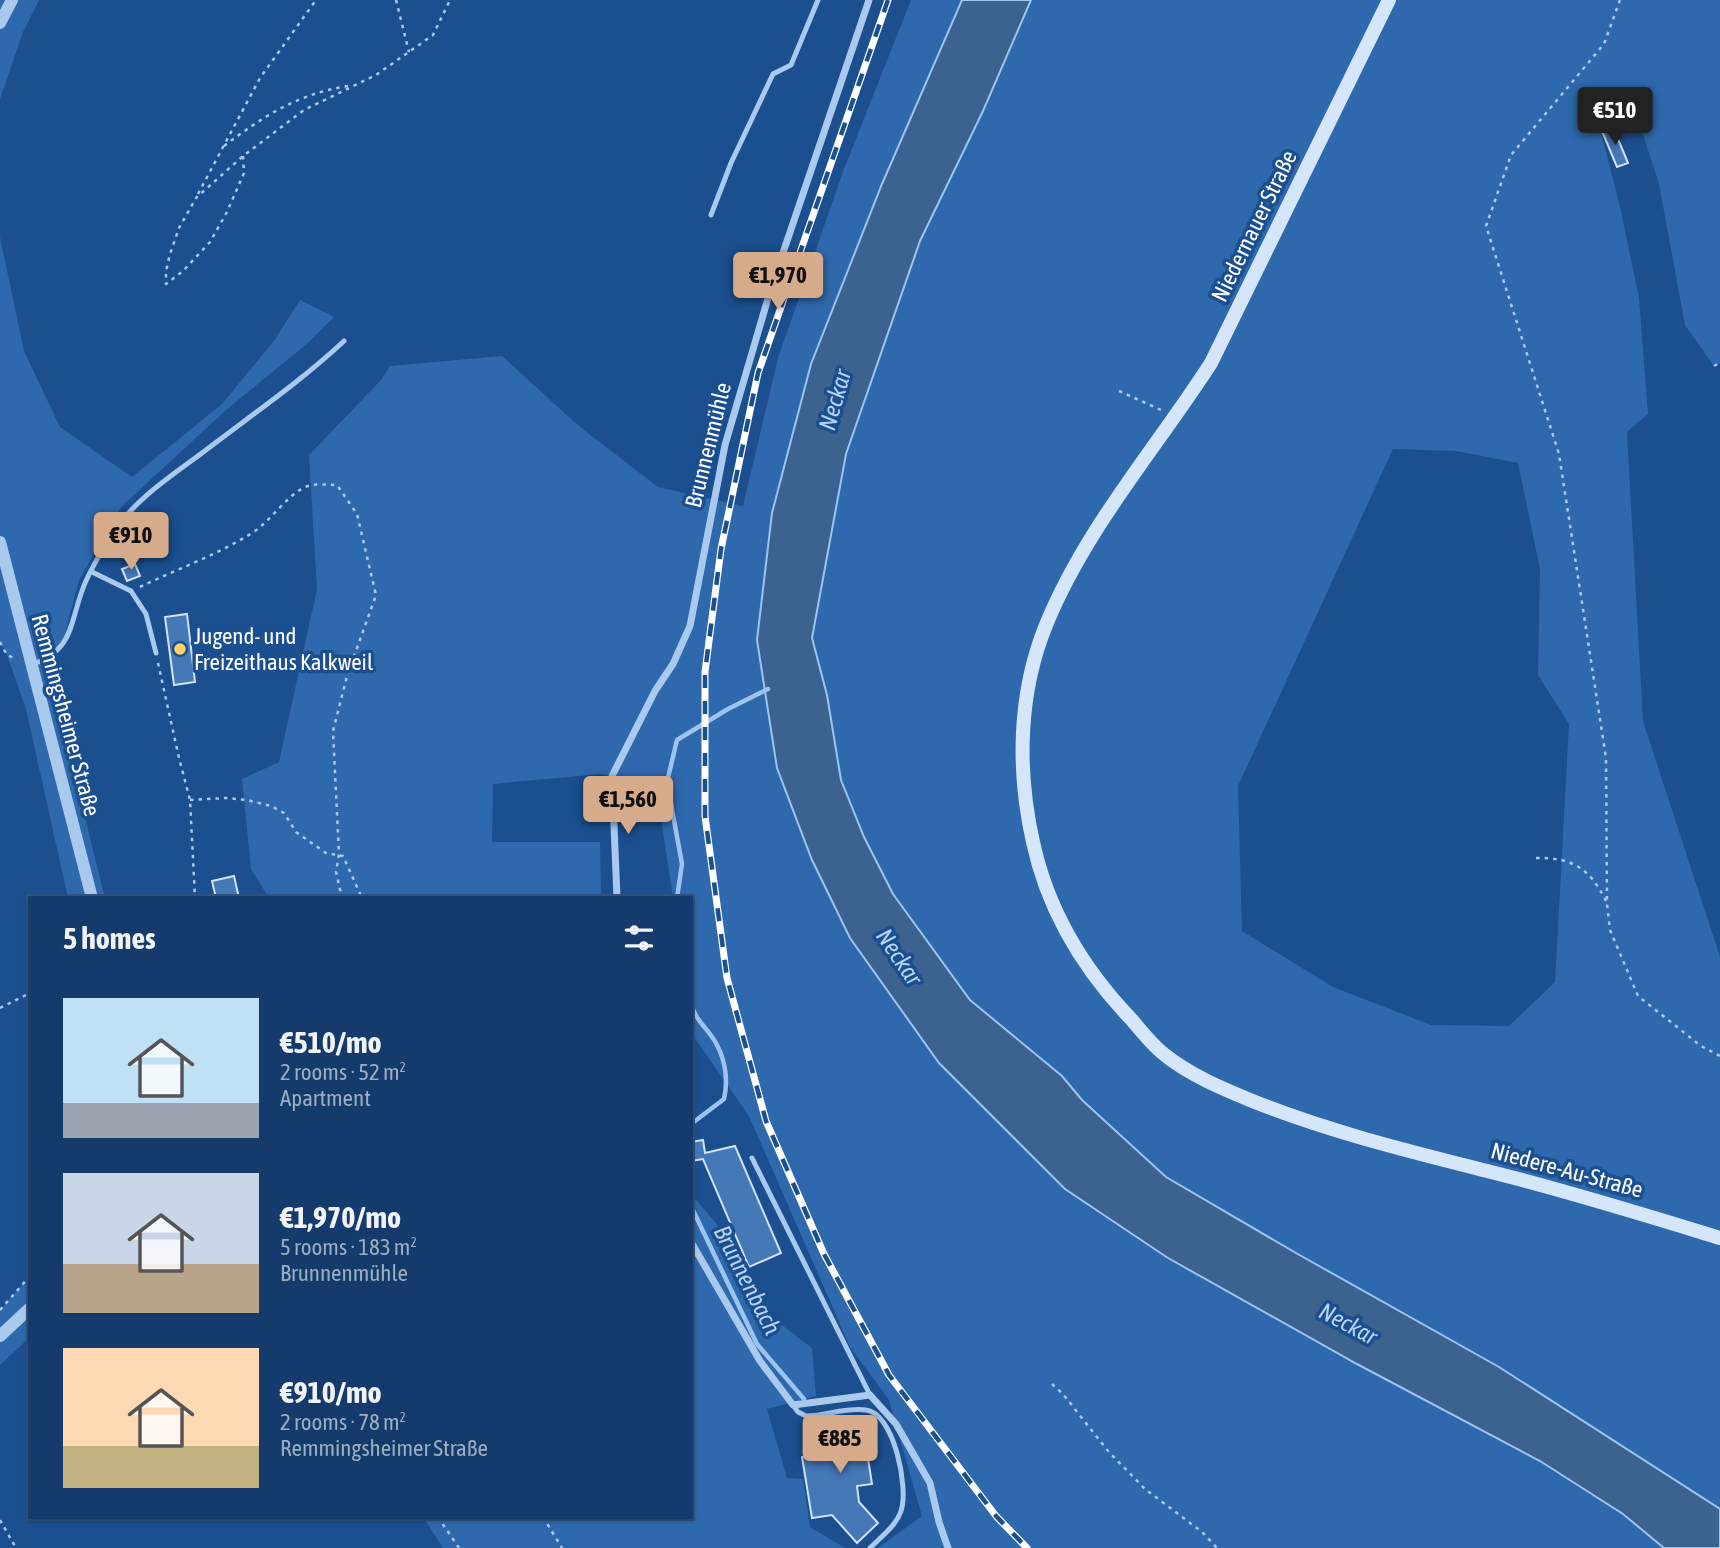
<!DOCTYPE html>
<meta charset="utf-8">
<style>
:root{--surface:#143b6b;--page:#1d4271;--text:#f1f3f6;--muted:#9dadc1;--line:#33557e;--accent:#d6ab8b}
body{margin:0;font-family:"Asap Condensed",sans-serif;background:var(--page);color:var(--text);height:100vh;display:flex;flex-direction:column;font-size:26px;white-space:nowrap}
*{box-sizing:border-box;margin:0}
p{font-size:23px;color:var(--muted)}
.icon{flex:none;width:38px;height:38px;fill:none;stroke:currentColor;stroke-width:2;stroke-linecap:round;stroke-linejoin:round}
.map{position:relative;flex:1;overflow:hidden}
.side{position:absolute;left:28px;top:896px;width:665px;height:623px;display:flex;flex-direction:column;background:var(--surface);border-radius:0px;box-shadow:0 2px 5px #0004,0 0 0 2px var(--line)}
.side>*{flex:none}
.price{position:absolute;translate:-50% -60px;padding:0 16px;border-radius:7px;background:var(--accent);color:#111;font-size:23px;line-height:46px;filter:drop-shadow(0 2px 4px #0008)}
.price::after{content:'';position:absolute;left:50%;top:42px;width:21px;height:16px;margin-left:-10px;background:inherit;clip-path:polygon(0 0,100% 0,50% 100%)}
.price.active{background:#222;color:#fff}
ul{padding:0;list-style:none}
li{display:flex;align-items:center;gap:21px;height:175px;padding:0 35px}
li span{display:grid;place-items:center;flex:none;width:196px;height:140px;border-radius:0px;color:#555}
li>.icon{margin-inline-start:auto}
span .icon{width:84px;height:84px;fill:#fffc;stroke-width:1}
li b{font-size:30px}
h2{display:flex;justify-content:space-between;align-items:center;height:84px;padding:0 35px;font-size:30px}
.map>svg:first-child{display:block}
</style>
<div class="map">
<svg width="1720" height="1548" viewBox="0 0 1720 1548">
<rect width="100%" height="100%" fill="#1b4f8f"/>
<g fill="#2e69ad" fill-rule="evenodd">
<polygon points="0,0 39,0 23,32 0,99"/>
<polygon points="911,0 962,0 882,184 811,364 757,640 777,768 1065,1189 1168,1258 1357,1364 1540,1461 1623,1514 1664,1548 878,1548 922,1516 889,1400 850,1347 749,1116 694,1037 691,1018 691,898 673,898 656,786 601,774 493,784 492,842 600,842 601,898 269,898 251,869 242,779 279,762 317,589 309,455 381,380 390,366 502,356 580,427 658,487 743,506 778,358 844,169"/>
<path d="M1031,0H1720V363L1714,366L1685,325L1659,184L1631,97L1600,128L1621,211L1639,298L1648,414L1627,432L1643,721L1720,957V1509L1499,1367L1296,1253L1166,1177L1082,1100L1062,1076L970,1000L893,894L864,837L841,780L827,695L812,638L846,454L920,241L983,111ZM1393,449L1456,451L1518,463L1540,569L1538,675L1569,724L1555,982L1509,1026L1431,1025L1333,987L1242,931L1238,786Z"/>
<polygon points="0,237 24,351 60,427 132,477 222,404 274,341 300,300 334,317 309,342 226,410 121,507 79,580 61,649 46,660 105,898 68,898 26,709 7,655 0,642"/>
<polygon points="691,1194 733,1243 762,1310 812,1348 816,1396 767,1409 787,1478 803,1479 810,1527 845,1548 443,1548 423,1517 691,1517"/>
<polygon points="30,1276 30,1337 0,1365 0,1310"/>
</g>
<polygon fill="#3c6290" stroke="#9cc4f0" stroke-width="2" points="962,0 1031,0 983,111 920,241 846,454 812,638 827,695 841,780 864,837 893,894 970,1000 1062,1076 1082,1100 1166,1177 1296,1253 1499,1367 1720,1509 1720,1548 1664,1548 1623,1514 1540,1461 1357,1364 1168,1258 1065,1189 939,1063 850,938 812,860 777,768 757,640 772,513 811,364 882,184"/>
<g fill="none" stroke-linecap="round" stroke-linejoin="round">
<g stroke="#9cc4f0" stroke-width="4.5">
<polyline points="677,898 682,864 667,782 677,740 728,709 768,689"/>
<path d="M691,1003C695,1021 709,1029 717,1045C726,1062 728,1082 724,1099L691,1124"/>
<polyline points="691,1206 757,1344 804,1399"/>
</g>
</g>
<g fill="#4478b7" stroke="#cfe3fa" stroke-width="2">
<polygon points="1613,127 1628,163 1617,167 1602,131"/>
<polygon points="135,564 140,576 127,581 122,569"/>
<polygon points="187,614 195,682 174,685 165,617"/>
<polygon points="234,876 239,898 216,898 212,881"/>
<polygon points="703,1140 705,1153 735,1146 781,1253 749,1267 703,1159 691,1161 691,1142"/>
<polygon points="862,1420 865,1437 870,1436 873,1451 867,1452 872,1484 857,1486 859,1502 878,1523 857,1543 832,1515 812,1518 802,1457 814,1455 809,1426 830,1422 830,1425"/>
</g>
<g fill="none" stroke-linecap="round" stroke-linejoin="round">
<g stroke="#a9c9ee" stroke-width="2.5" stroke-dasharray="3.5 5" stroke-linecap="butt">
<polyline points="396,0 409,52"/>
<polyline points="1620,0 1604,44 1511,155 1486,226 1559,454 1606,758 1607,904 1610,930 1638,996 1701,1046 1720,1056"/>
<path d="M224,146C264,116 297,94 348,86"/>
<polyline points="243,156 244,173 227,212 210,242 183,271 166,284 166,271 170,254 179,228 196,198 243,156 304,110 376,75 433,35 450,0"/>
<polyline points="198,194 260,78 316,0"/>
<polyline points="1714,366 1720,363"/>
<polyline points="1119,391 1161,410"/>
<path d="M140,587C177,569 217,555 252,533C272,520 285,497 305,487C315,483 326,485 337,485L357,514L376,595L347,676L333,731L339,854L336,872L342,898"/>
<polyline points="0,642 7,655 16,659"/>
<polyline points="158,663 179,758 190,800 195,898"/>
<polyline points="190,800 226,798 247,800 271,806 284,813 296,832 326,853 343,856 362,898"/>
<path d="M1536,858C1573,857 1590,869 1606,901"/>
<polyline points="0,1008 30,993"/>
<polyline points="0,1310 30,1276"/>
<polyline points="1052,1384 1063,1394 1108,1451 1145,1489 1202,1532 1217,1548"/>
<polyline points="438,1517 459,1548"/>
<polyline points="543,1517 562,1548"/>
<polyline points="0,1520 16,1548"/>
</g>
<g stroke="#a9c9ee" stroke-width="5">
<polyline points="711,215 731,163 773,74 791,65 818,0"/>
<polyline points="92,572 131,591 146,614 156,653"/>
<path d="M31,665C73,650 69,627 82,591C88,573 104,547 115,530C137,498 171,476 202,453C250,416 299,383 344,341"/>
<polyline points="752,1158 870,1395"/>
<path d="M793,1405L798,1412L806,1416C825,1416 847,1407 866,1410C894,1413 909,1488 901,1511C896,1526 881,1537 870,1548"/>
</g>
<g stroke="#a9c9ee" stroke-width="7">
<polyline points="617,898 612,776 655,691 673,664 690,626 725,445 771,288 869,0"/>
<polyline points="691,1242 760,1361 793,1405 870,1395 896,1424 930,1483 939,1522 948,1548"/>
</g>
<g stroke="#a9c9ee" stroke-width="12">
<polyline points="0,23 12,0"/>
<polyline points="0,542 92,898"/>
<polyline points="0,1336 30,1308"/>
</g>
<path stroke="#d6e6fa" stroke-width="14" d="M1389,0L1211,363C1155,450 1085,529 1046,625C1018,694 1017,771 1033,842C1048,912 1083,969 1132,1020C1142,1032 1153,1046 1165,1055C1190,1075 1221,1088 1250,1100C1329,1132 1412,1152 1495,1173C1571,1192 1645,1215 1720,1238"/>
<g stroke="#fff" stroke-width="7">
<polyline id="rail" points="888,0 758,373 721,549 705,672 705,816 727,978 766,1121 824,1254 889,1375 996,1516 1027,1548"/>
</g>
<use href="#rail" stroke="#1b4f8f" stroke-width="4.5" stroke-dasharray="13" stroke-linecap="butt"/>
</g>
<circle fill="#ffd166" stroke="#1b4f8f" stroke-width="2.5" cx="180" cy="649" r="7"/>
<g text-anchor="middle" stroke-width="7" stroke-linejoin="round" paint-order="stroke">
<g font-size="23" fill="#fff" stroke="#1b4f8f">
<text transform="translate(1254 226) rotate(-64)" y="8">Niedernauer Straße</text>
<text transform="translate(708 445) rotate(-76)" y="8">Brunnenmühle</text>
<text transform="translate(66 715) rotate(75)" y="8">Remmingsheimer Straße</text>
<text transform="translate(1567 1170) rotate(15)" y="8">Niedere-Au-Straße</text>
</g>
<g font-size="23" fill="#fff" stroke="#1b4f8f" text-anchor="start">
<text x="194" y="644">Jugend- und<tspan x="194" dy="26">Freizeithaus Kalkweil</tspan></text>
</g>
<g font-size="24" font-style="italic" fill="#b5d3f5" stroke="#1b4f8f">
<text transform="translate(835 400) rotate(-74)" y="8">Neckar</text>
<text transform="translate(899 957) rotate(56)" y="8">Neckar</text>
<text transform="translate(747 1280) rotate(63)" y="8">Brunnenbach</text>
<text transform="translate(1348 1324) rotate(28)" y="8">Neckar</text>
</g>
</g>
</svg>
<b class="price active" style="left:1615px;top:147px">€510</b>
<b class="price" style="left:778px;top:312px">€1,970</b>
<b class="price" style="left:131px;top:572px">€910</b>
<b class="price" style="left:628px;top:836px">€1,560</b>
<b class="price" style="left:840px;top:1475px">€885</b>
<section class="side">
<h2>5 homes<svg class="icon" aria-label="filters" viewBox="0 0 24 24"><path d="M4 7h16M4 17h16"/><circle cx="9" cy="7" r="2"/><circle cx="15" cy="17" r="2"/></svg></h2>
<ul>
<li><span style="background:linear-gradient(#bfe0f5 75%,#9aa5b1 0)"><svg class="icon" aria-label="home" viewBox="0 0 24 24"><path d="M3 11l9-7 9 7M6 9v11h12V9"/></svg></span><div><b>€510/mo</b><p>2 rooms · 52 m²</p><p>Apartment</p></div></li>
<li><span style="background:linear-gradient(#c9d6e8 65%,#b9a48a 0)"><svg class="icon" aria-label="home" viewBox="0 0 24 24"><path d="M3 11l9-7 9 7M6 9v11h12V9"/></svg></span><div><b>€1,970/mo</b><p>5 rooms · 183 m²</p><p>Brunnenmühle</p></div></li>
<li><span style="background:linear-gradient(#ffd9b3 70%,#c2b280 0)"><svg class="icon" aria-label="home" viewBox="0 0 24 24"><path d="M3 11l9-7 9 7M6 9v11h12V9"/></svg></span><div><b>€910/mo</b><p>2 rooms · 78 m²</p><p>Remmingsheimer Straße</p></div></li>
</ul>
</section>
</div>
